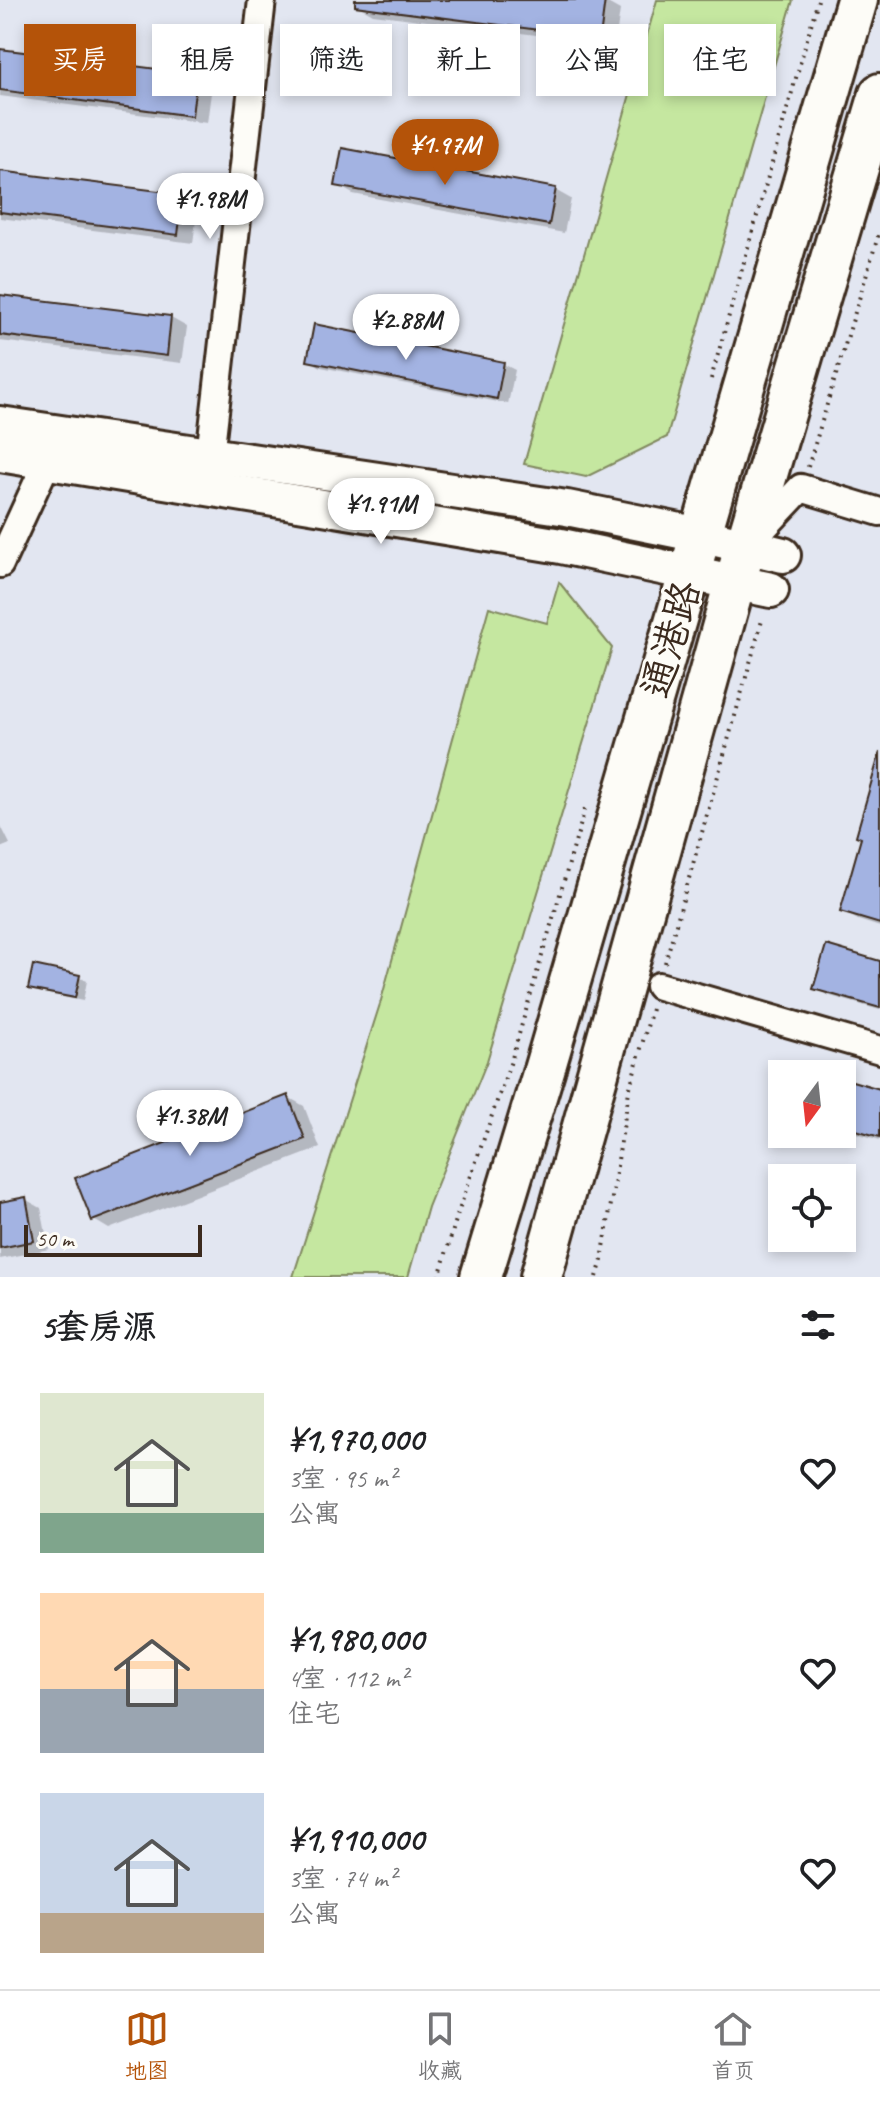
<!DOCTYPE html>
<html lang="zh">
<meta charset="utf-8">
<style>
:root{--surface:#fff;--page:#f2f2f2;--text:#202124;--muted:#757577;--line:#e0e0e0;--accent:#b45309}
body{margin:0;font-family:Caveat,"LXGW WenKai TC",sans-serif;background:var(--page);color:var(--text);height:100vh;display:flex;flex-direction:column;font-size:30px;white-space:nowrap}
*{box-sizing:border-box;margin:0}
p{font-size:26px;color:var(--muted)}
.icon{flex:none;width:44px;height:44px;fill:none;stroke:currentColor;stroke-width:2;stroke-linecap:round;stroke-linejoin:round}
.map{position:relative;height:1277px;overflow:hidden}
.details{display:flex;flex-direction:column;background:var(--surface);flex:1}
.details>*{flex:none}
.banner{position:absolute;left:24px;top:24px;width:832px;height:72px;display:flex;gap:16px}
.needle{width:52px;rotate:195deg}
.buttons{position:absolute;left:768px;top:1060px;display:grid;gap:16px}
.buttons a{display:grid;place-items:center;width:88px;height:88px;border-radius:0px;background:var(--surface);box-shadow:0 4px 12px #0003;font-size:40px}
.scale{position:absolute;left:24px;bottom:20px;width:178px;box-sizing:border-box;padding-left:8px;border:4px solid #3b2a1e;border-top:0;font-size:22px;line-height:28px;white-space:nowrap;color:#3b2a1e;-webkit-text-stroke:6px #fdfcf7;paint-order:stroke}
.price{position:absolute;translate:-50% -68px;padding:0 18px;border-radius:28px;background:#fff;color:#222;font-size:26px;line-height:52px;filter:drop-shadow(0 2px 4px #0008)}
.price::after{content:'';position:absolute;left:50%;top:48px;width:24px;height:18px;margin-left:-12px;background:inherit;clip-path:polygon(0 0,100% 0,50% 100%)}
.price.active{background:var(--accent);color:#fff}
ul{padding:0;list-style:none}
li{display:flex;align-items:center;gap:24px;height:200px;padding:0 40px}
li span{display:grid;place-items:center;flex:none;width:224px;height:160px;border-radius:0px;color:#555}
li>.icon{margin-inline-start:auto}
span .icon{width:96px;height:96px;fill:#fffc;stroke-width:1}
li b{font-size:34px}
h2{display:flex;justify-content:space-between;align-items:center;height:96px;padding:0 40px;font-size:34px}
.tag{padding:0 28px;border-radius:0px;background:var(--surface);box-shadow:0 4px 12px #0003;font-size:28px;line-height:72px}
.tag.active{background:var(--accent);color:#fff}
.tab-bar{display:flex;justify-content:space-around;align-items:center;height:112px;border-top:2px solid var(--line);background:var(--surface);font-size:22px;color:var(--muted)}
.tab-bar a{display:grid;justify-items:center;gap:4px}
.tab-bar .active{color:var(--accent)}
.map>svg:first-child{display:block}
</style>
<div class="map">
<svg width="880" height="1277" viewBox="0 0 880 1277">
<rect width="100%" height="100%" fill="#e2e6f1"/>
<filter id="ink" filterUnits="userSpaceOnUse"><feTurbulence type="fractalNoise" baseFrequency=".0125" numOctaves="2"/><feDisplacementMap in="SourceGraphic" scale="16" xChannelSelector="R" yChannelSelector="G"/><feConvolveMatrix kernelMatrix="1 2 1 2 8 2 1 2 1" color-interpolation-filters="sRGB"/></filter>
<g filter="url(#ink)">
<g fill="#c5e7a0" stroke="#80885f" stroke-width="2">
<polygon points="657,0 793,0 667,437 586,477 524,464"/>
<polygon points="559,582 612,648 487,1061 428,1207 408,1277 293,1277 380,1004 489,607 547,623"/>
</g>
<g fill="#0003">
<polygon points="357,0 597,0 604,1 620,10 615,45 373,14 357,5"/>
<polygon points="0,51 197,76 212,85 207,123 0,96"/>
<polygon points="0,173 182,196 198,205 193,243 0,218"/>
<polygon points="337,185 555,190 571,199 564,233 353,194"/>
<polygon points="0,297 171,318 187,327 182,363 0,341"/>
<polygon points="309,360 503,364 515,370 508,404 321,367"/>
<polygon points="880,759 880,927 858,920 842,911 863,838"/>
<polygon points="0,824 10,844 0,848"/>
<polygon points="880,963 880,1010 827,995 815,988"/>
<polygon points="79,977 87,981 83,1001 38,992 30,988"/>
<polygon points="842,1081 880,1091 880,1140 842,1129"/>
<polygon points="288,1097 304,1106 320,1148 109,1229 94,1220"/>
<polygon points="25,1199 41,1208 49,1249 0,1259 0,1204"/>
</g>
<g fill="#a3b3e2" stroke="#3b2a1e" stroke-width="2">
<polygon points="355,0 605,0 600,38 355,6"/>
<polygon points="0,49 197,74 192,116 0,90"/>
<polygon points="342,148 556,188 549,225 335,186"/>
<polygon points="0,171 183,194 178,235 0,212"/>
<polygon points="0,295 171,316 167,356 0,335"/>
<polygon points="314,324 504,362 497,399 307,361"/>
<polygon points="880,752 880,924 840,912 861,838 856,836"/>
<polygon points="826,945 880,961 880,1008 813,989"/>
<polygon points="33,965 80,975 75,998 28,989"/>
<polygon points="787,1063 826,1074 783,1074"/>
<polygon points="782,1078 782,1109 774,1107"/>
<polygon points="842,1078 880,1089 880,1137 842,1126"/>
<polygon points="288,1095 305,1139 92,1221 75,1178"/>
<polygon points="26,1197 34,1241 0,1248 0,1202"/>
</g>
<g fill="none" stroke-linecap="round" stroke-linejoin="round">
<g stroke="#3b2a1e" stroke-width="32">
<g id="minor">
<polyline points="208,473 262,0"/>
<polyline points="753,539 801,488 880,512"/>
<polyline points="0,564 47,462"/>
<polyline points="659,986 880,1050"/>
</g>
</g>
<g stroke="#3b2a1e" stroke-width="40">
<g id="major">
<polyline points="0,424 567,508 700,535 783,555"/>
<polyline points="0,454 561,546 771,590"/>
</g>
</g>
<g stroke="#3b2a1e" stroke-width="46">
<g id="highway">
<polyline points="481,1277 545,1067 857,0"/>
<polyline points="541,1277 735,582 880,94"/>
</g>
</g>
<g stroke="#3b2a1e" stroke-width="4" stroke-dasharray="2 6" stroke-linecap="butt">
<polyline points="711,379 818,0"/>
<polyline points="808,467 880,230"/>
<polyline points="665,963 763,617"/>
<polyline points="439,1277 458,1213 512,1058 585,809"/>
<polyline points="597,1277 602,1260 629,1091 652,1009"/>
</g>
<use href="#minor" stroke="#fdfcf7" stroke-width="26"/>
<use href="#major" stroke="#fdfcf7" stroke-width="34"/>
<use href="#highway" stroke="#fdfcf7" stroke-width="40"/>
</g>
</g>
<g text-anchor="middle" stroke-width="6" stroke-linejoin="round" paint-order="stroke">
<g font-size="40" fill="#3b2a1e" stroke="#fdfcf7">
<text transform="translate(670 639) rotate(-74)" y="14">通港路</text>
</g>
</g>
</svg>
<div class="buttons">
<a><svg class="needle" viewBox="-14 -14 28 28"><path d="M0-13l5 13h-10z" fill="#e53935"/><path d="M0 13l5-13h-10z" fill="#757577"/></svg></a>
<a><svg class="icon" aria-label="locate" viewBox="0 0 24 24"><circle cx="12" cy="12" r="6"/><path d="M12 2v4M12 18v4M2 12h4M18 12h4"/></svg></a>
</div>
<div class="scale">50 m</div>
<b class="price active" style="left:445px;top:187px">¥1.97M</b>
<b class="price" style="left:210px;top:241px">¥1.98M</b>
<b class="price" style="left:406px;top:362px">¥2.88M</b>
<b class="price" style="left:381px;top:546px">¥1.91M</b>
<b class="price" style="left:190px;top:1158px">¥1.38M</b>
<div class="banner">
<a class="tag active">买房</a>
<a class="tag">租房</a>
<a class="tag">筛选</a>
<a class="tag">新上</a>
<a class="tag">公寓</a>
<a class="tag">住宅</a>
</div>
</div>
<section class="details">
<h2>5套房源<svg class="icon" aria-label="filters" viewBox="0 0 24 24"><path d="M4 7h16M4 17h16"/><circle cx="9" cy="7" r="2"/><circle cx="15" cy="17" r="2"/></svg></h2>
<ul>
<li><span style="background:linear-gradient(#dfe7d0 75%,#7fa58c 0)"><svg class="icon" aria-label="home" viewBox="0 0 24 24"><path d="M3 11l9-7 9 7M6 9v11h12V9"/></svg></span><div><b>¥1,970,000</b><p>3室 · 95 m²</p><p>公寓</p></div><svg class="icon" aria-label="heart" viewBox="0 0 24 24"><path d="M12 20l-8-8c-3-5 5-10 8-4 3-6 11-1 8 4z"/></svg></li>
<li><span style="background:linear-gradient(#ffd9b3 60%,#9aa5b1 0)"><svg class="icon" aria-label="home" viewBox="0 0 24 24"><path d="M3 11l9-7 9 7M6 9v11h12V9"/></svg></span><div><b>¥1,980,000</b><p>4室 · 112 m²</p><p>住宅</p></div><svg class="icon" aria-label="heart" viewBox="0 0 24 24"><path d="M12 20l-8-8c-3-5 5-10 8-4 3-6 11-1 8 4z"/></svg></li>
<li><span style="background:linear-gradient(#c9d6e8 75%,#b9a48a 0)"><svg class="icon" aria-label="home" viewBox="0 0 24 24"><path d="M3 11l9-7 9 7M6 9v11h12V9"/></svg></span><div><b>¥1,910,000</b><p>3室 · 74 m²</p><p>公寓</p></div><svg class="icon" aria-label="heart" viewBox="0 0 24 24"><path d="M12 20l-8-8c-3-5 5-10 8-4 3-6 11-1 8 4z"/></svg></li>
</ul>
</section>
<nav class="tab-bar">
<a class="active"><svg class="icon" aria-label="map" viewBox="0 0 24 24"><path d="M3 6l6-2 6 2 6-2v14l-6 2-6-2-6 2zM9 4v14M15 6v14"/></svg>地图</a>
<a><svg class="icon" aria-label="saved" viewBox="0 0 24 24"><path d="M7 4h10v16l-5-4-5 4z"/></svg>收藏</a>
<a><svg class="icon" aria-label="home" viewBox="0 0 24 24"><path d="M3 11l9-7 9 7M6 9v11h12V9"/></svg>首页</a>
</nav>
